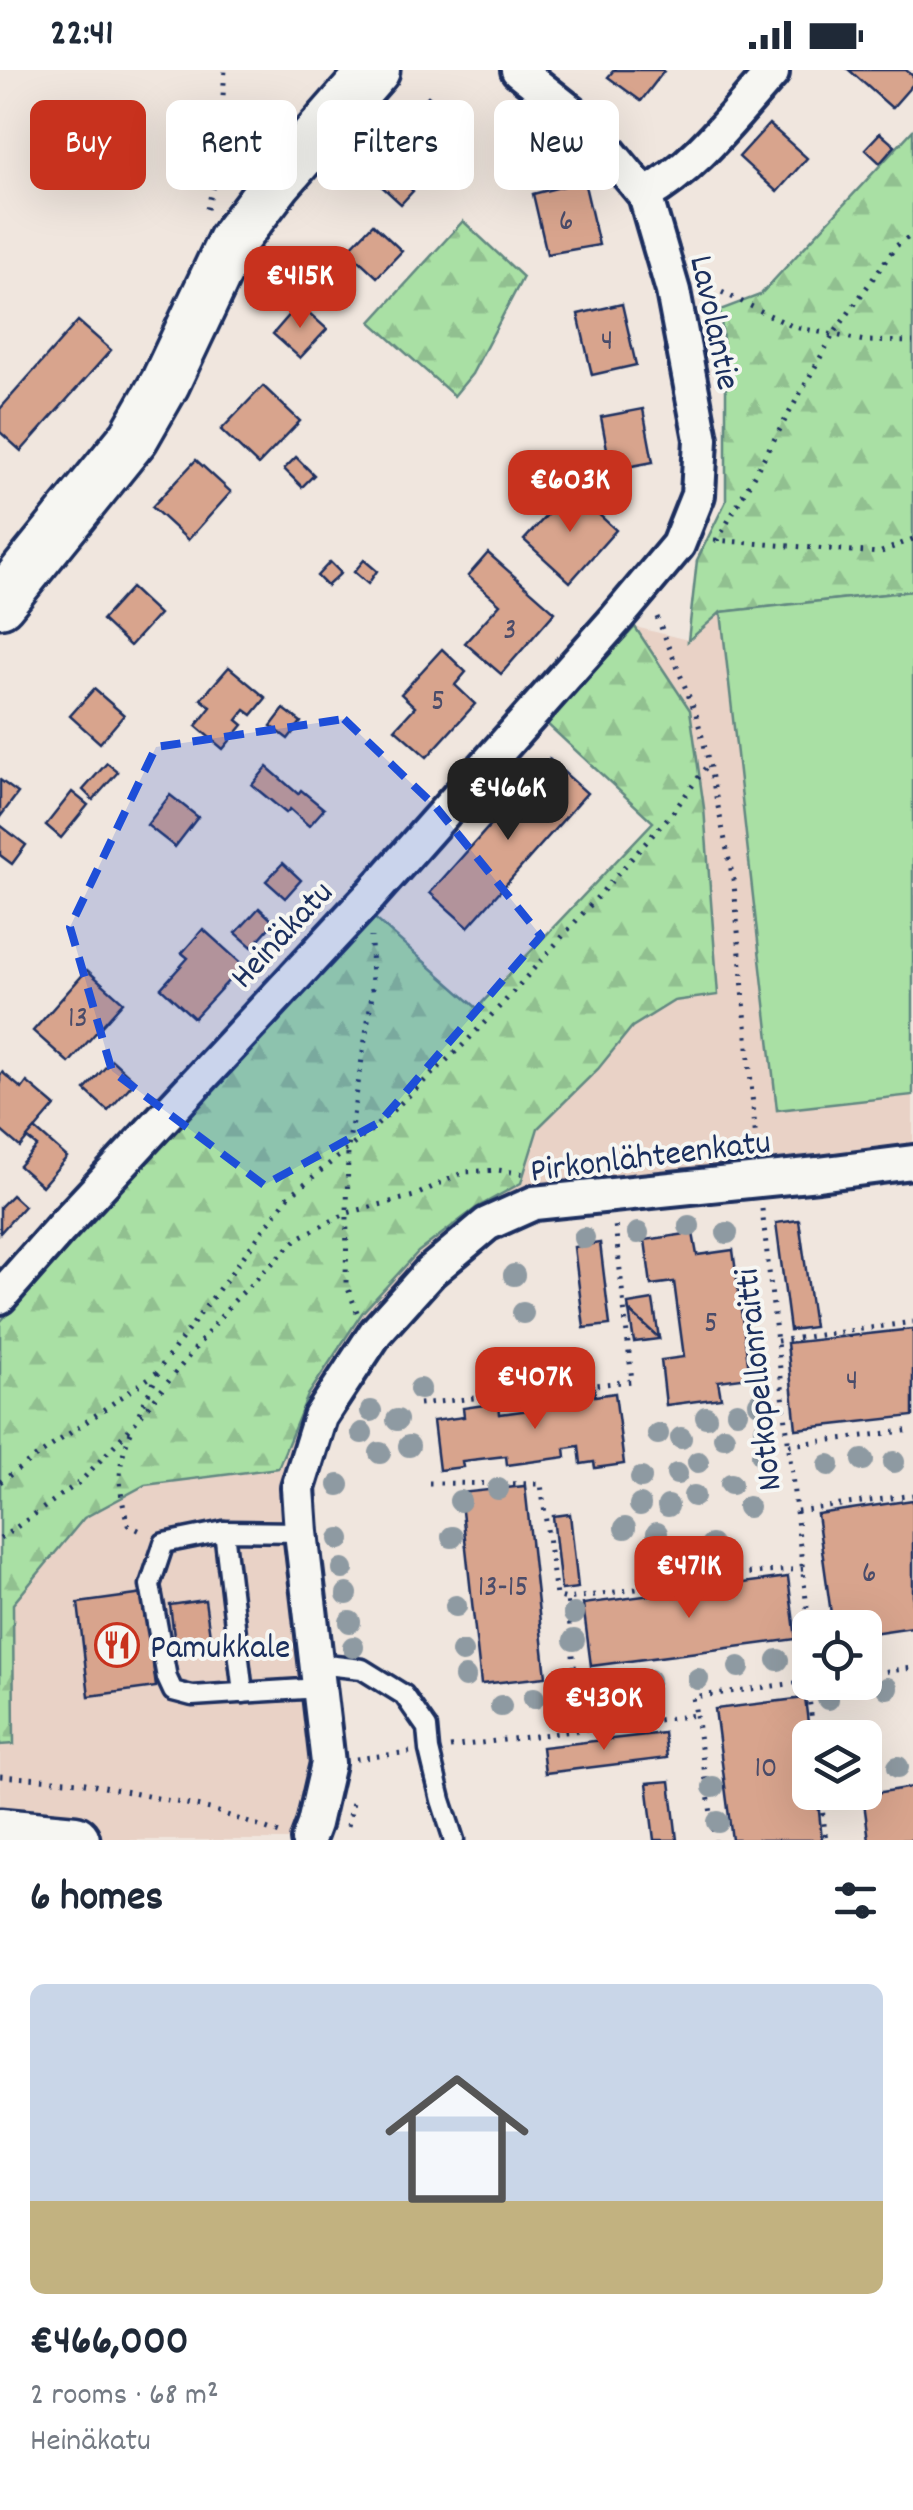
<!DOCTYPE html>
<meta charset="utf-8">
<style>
:root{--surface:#fff;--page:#f6f6f7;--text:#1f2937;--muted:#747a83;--line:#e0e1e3;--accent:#c8321e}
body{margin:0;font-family:Dekko,sans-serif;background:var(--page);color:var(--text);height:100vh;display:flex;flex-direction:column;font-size:38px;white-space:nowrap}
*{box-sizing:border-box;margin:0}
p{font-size:32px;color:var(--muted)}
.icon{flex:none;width:55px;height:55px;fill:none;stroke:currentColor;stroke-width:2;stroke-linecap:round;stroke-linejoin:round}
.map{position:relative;height:1770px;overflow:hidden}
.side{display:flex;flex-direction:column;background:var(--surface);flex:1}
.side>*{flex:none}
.guide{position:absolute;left:30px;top:30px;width:855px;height:90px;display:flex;gap:20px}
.controls{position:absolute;left:792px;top:1540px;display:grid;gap:20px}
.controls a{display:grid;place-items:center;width:90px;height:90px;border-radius:15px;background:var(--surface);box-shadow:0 10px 40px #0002;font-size:50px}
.price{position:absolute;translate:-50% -85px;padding:0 22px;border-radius:20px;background:var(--accent);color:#fff;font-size:32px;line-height:65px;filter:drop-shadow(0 2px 5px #0008)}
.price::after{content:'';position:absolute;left:50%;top:60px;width:30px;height:22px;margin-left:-15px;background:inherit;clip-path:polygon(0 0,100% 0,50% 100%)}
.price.on{background:#222;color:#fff}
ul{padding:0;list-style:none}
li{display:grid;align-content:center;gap:20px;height:530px;padding:0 30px}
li+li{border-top:2px solid var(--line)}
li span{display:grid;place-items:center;height:310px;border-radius:15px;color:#555}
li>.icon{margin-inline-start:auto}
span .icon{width:180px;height:180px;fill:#fffc;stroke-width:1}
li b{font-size:42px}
h2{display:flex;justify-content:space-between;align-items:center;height:120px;padding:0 30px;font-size:42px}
.pill{padding:0 35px;border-radius:15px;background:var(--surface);box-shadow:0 10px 40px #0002;font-size:35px;line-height:90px}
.pill.on{background:var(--accent);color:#fff}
.status{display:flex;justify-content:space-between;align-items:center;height:70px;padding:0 50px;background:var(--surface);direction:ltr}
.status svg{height:28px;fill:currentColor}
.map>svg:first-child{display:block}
</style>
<div class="status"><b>22:41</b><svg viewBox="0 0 49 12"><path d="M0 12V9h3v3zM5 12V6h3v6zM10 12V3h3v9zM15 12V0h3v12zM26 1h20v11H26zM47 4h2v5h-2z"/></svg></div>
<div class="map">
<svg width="913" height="1770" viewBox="0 0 913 1770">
<defs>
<pattern id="forest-firs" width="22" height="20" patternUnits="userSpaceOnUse" patternTransform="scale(2.5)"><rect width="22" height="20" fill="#a9e0a4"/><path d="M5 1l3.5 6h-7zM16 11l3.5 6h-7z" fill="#91c090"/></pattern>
</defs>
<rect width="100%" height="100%" fill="#f0e6de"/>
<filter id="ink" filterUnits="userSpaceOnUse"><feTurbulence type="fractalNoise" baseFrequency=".01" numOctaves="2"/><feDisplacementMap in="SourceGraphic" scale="20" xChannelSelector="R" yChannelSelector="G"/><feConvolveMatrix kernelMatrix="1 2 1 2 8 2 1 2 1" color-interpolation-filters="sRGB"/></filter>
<g filter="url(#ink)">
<polygon fill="#e9d2c6" points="913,521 913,1089 534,1133 376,1262 298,1418 328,1693 308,1770 0,1770 0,1252 370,844 477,938 653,752 546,653 635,557 688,570 721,542"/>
<g fill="url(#forest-firs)" stroke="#628881" stroke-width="2.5">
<polygon points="913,60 913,521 721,542 688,571 697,490 726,431 726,300 720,240 760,225"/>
<polygon points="463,151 523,207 472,304 454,326 371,252"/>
<polygon points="635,557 690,640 704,738 718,925 674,931 632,957 598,999 538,1058 521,1113 476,1138 418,1182 362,1243 308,1325 278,1398 145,1415 84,1448 13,1534 14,1674 0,1675 0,1252 370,844 477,938 653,752 546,653"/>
</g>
<polygon fill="#a9e0a4" stroke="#628881" stroke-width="2.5" points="913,521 913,1025 777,1040 721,542"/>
<g fill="#d8a48d" stroke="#1b2f5e" stroke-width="2.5">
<polygon points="614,0 663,0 664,1 641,31 608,7"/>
<polygon points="849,0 906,0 913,6 913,14 892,38"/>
<polygon points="428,26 458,53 421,94 391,66"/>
<polygon points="526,50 538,60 516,84 505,73"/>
<polygon points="769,54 807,88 777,122 739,87"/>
<polygon points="880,63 895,76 880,93 865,79"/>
<polygon points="379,89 413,121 401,134 366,102"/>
<polygon points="584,111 599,175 547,184 533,124"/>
<polygon points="373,154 402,181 377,207 348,180"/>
<polygon points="299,234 327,259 300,288 273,264"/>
<polygon points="622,234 636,295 592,305 578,244"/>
<polygon points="78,251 111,280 21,381 0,362 0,339"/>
<polygon points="263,316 300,351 258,395 221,360"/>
<polygon points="643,339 653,392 611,400 601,347"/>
<polygon points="296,387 314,405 302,417 284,399"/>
<polygon points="196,390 231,422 188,470 152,437"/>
<polygon points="571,419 616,460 570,512 524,470"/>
<polygon points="488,483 555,542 501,604 465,573 500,534 468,506"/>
<polygon points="364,490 377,501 368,514 354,502"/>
<polygon points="330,492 341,503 327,516 317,506"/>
<polygon points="131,518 159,544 130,576 102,550"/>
<polygon points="442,579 466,602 455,615 475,634 427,687 395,659 415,637 401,624"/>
<polygon points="229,597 266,628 252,645 245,640 237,650 243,655 223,679 196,656 211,637 201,629"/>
<polygon points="94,619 124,645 100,673 70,646"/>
<polygon points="284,639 301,652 288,669 271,656"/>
<polygon points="549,689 587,723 468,857 430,823"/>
<polygon points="107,693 118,702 93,730 83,720"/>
<polygon points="267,697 298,724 301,720 324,739 309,756 290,739 286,743 252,715"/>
<polygon points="0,710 18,723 0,747"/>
<polygon points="72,722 88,735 61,768 46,755"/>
<polygon points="170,725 198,747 175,777 147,755"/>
<polygon points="0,755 26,775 12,794 0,785"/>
<polygon points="283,793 301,810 285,828 266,811"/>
<polygon points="259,838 274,852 252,877 236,863"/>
<polygon points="203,859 243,895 194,948 161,918 188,888 182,883"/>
<polygon points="87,900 123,932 69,993 33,961"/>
<polygon points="112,990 135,1011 108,1041 85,1020"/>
<polygon points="2,1002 22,1019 27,1012 55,1036 20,1077 0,1060 0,1005"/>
<polygon points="35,1059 67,1087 42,1116 19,1096 37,1076 27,1068"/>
<polygon points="12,1125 24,1136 0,1163 0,1137"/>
<polygon points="799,1150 814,1257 790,1260 776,1153"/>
<polygon points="693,1163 697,1185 733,1180 750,1307 718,1311 721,1328 666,1335 661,1290 684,1287 674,1212 651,1215 645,1170"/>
<polygon points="600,1173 610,1255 584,1258 574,1177"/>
<polygon points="653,1230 659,1268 629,1241 628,1234"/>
<polygon points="629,1241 659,1268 659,1269 634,1272"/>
<polygon points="913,1259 913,1346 796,1359 787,1273"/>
<polygon points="594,1317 595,1326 615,1323 624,1394 595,1398 594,1392 581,1394 579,1376 565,1378 566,1387 507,1395 506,1386 462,1391 463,1397 439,1400 433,1351 464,1347 463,1338 499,1333 500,1344 559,1336 557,1323"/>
<polygon points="525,1416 546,1607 481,1614 460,1423"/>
<polygon points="913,1430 913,1557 865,1564 865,1558 833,1558 817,1444"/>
<polygon points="570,1444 578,1518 561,1520 553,1446"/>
<polygon points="788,1507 796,1569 591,1596 583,1534"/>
<polygon points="144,1524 156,1617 89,1626 78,1533"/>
<polygon points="205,1530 212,1580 176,1582 170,1535"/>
<polygon points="805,1628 810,1669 810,1722 817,1722 822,1770 732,1770 715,1639"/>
<polygon points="664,1663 667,1688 545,1703 542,1677"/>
<polygon points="670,1711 677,1770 654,1770 647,1713"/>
<polygon points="913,1717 913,1770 869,1770 863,1725"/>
</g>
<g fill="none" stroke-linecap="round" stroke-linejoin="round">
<g stroke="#1b2f5e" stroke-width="25">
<g id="lane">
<polyline points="224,1461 243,1623"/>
<polyline points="301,1462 224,1461 164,1473 150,1515 167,1608 173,1621 192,1626 320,1618"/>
<polyline points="317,1594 362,1599 404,1625 427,1658 429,1680 441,1730 454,1770"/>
</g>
</g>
<g stroke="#1b2f5e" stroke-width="40">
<g id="street">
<path d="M645,125C696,97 733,46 772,3"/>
<polyline points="0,1227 60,1159 371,825 615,550 678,475 698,425 701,369 673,221 645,125 586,54 518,0"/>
<polyline points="308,1770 314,1754 328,1693 301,1462 298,1418 320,1347 376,1262 430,1202 487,1154 534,1133 818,1104 913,1092"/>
</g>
</g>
<g stroke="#1b2f5e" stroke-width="55">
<g id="secondary">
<polyline points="0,533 134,367 165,313 232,171 277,112 375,0"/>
<polyline points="0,1763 75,1770"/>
</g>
</g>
<g stroke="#1b2f5e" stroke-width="5" stroke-dasharray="2.5 8" stroke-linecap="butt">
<polyline points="207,139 217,103 225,0"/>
<polyline points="703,213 794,257 865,271 913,272"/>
<polyline points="714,470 879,483 913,469"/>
<polyline points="717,471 833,265 896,176 913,164"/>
<polyline points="657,547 696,644 709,693 734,814 757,1083"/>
<polyline points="762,1139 810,1565"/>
<polyline points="357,1242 346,1213 348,1078 372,925 371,867"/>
<polyline points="777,1271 913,1252"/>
<polyline points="419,1334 632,1311 615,1154"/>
<polyline points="139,1343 158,1304"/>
<path d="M131,1362C115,1397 119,1420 128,1455L145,1463"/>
<polyline points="789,1375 913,1360"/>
<polyline points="0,1412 156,1303 288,1127 375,1057 463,975 505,931 673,742 709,693"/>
<polyline points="429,1413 541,1414 556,1526 567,1529"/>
<polyline points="797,1441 913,1425"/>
<polyline points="0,1469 81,1411 134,1354 232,1233 298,1168 347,1143 414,1126 464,1102 498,1100 525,1104"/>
<polyline points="865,1604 913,1598"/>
<polyline points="807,1612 814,1668"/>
<polyline points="696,1645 715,1770"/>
<polyline points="581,1660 567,1529 740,1504 803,1499"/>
<polyline points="450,1677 696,1645 693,1627 810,1611"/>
<polyline points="356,1689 410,1682"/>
<polyline points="0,1706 80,1712 210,1739 280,1764"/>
<polyline points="820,1722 826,1770"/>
<polyline points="348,1756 354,1727"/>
</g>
<use href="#lane" stroke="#f6f6f2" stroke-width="18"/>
<use href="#street" stroke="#f6f6f2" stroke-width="32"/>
<use href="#secondary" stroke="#f6f6f2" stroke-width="48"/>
</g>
<g fill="#8e9aa2">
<circle cx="689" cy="1156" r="11"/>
<circle cx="638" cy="1163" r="11"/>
<circle cx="727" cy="1163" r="11"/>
<circle cx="584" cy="1168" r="11"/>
<circle cx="514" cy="1205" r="11"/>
<circle cx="523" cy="1243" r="11"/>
<circle cx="420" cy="1319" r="11"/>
<circle cx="759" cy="1333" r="11"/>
<circle cx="371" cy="1341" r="11"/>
<circle cx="737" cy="1342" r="11"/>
<circle cx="706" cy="1347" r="11"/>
<circle cx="397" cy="1350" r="11"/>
<circle cx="765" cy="1359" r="11"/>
<circle cx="362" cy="1363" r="11"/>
<circle cx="658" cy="1364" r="11"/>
<circle cx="724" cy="1367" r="11"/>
<circle cx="681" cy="1368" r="11"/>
<circle cx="409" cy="1376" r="11"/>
<circle cx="380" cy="1383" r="11"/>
<circle cx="762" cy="1385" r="11"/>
<circle cx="863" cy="1390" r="11"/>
<circle cx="698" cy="1392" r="11"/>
<circle cx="894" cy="1392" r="11"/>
<circle cx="829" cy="1395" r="11"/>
<circle cx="677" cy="1404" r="11"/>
<circle cx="641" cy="1408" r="11"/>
<circle cx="731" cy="1414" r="11"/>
<circle cx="339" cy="1415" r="11"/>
<circle cx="498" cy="1419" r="11"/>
<circle cx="694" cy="1426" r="11"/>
<circle cx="460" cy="1431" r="11"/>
<circle cx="640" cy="1435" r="11"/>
<circle cx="668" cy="1436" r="11"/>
<circle cx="748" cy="1437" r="11"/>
<circle cx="625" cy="1458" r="11"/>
<circle cx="657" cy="1463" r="11"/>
<circle cx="452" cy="1467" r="11"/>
<circle cx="340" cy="1469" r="11"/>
<circle cx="711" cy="1475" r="11"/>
<circle cx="343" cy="1499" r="11"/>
<circle cx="347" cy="1524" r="11"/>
<circle cx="456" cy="1536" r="11"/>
<circle cx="574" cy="1544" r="11"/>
<circle cx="350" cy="1552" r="11"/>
<circle cx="574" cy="1570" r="11"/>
<circle cx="353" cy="1577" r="11"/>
<circle cx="462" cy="1582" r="11"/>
<circle cx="778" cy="1590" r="11"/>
<circle cx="739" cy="1597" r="11"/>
<circle cx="465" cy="1607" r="11"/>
<circle cx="698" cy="1609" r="11"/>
<circle cx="649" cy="1610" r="11"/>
<circle cx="887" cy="1618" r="11"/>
<circle cx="610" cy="1621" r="11"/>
<circle cx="534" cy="1628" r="11"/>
<circle cx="828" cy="1629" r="11"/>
<circle cx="564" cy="1630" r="11"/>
<circle cx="501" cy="1636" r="11"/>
<circle cx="898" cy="1697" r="11"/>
<circle cx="713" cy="1717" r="11"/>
<circle cx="718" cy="1752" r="11"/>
</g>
</g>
<path fill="#1d4ed8" fill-opacity="0.2" stroke="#1d4ed8" stroke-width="8" stroke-dasharray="20 12" stroke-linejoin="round" d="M344,649L435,736L541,866L380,1052L264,1115L112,1001L70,857L156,677Z"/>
<defs>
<g id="restaurant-ring" transform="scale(2.25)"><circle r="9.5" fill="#f6f6f2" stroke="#c8321e" stroke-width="1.5"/><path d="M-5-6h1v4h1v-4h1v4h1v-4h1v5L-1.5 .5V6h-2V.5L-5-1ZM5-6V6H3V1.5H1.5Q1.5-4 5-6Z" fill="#c8321e"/></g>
</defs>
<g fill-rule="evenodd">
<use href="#restaurant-ring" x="117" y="1575"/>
</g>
<g text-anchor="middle" stroke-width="8" stroke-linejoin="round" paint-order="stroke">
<g font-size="30" fill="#4a4c6a">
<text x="566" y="159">6</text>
<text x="607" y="279">4</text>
<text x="510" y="568">3</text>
<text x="438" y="639">5</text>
<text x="78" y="956">13</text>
<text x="711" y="1261">5</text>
<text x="852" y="1319">4</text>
<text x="869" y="1511">6</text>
<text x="503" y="1525">13-15</text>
<text x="766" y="1706">10</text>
</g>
<g font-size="35" fill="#1b2f5e" stroke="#f6f6f2">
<text transform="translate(717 252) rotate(78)" y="12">Lavolantie</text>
<text transform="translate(280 863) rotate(-47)" y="12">Heinäkatu</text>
<text transform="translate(650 1084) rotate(-7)" y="12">Pirkonlähteenkatu</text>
<text transform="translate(756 1310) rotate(-96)" y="12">Notkopellonraitti</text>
</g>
<g font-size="35" fill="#1b2f5e" stroke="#f6f6f2" text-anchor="start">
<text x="150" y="1587">Pamukkale</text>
</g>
</g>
</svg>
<div class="controls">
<a><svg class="icon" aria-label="locate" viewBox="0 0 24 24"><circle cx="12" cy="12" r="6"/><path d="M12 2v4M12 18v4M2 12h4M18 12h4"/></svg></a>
<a><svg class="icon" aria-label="layers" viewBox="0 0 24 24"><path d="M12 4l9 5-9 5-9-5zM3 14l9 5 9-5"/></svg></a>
</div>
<b class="price" style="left:300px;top:261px">€415K</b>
<b class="price" style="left:570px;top:465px">€603K</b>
<b class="price on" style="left:508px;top:773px">€466K</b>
<b class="price" style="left:535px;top:1362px">€407K</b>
<b class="price" style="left:689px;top:1551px">€471K</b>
<b class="price" style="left:604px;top:1683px">€430K</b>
<div class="guide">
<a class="pill on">Buy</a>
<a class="pill">Rent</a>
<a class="pill">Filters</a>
<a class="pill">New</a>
</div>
</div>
<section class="side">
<h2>6 homes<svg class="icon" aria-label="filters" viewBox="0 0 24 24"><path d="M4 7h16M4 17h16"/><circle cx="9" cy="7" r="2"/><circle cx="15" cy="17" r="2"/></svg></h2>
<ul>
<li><span style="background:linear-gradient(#c9d6e8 70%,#c2b280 0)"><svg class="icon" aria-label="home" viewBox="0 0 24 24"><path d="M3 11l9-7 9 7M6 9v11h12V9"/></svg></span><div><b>€466,000</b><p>2 rooms · 68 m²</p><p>Heinäkatu</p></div></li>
</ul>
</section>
